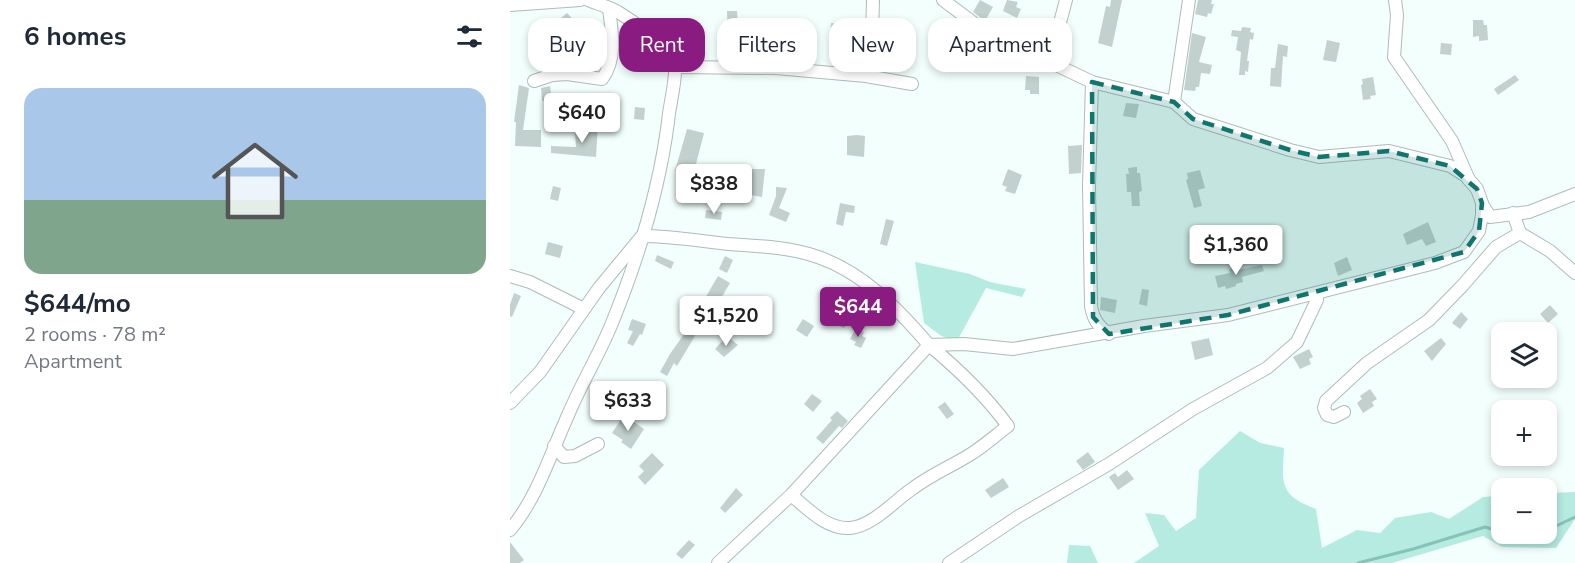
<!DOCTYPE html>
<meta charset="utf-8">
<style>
:root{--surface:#fff;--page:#f6f6f7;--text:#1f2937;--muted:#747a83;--line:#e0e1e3;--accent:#8a1c81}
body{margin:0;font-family:"Nunito Sans",sans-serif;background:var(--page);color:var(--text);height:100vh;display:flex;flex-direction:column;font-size:22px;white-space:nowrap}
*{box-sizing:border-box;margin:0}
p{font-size:20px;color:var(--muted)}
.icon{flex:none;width:33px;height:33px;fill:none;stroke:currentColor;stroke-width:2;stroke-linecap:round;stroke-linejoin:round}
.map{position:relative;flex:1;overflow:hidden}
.details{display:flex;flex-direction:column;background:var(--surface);width:510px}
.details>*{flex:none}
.top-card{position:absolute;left:18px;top:18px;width:570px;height:54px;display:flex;gap:12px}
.fabs{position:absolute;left:981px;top:322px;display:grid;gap:12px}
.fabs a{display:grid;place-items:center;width:66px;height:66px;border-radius:12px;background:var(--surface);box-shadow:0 3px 9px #0003;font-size:30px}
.price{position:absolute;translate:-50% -51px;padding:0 14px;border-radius:6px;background:#fff;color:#222;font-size:20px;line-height:39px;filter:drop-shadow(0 2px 3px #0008)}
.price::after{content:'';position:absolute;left:50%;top:36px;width:18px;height:14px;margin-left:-9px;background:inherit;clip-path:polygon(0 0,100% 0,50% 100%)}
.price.active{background:var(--accent);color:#fff}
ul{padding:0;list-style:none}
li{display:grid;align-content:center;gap:12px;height:318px;padding:0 24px}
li+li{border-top:2px solid var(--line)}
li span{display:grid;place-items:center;height:186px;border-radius:18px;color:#555}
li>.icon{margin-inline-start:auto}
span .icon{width:108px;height:108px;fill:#fffc;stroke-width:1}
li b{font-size:26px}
h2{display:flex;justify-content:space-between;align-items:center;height:72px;padding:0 24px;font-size:26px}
.chip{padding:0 21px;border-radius:18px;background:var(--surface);box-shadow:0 3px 9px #0003;font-size:21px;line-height:54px}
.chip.active{background:var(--accent);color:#fff}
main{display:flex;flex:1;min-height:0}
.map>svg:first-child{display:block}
</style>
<main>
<section class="details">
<h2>6 homes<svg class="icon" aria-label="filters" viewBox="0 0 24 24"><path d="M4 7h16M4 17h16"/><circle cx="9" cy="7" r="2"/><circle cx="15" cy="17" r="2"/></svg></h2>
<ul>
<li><span style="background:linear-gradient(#a9c7e8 60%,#7fa58c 0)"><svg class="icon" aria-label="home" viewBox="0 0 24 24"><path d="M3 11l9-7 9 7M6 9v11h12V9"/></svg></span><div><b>$644/mo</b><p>2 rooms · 78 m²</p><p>Apartment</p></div></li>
</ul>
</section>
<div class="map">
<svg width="1065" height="563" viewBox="0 0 1065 563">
<rect width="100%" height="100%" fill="#f2fffc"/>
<g fill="#b6ebe1">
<polygon points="405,262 460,274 480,282 516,289 512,297 476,288 446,343 430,335 414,323"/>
<path d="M730,431L750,443L774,448C772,484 769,495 806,509L812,548L847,530L870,533L885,518L921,512L939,519L973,497L991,496L992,534H1036L1037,493L1065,492V519L1046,548L992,547L973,536L882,563H624L649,546L635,513L654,515L666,531L686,518L689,470Z"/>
<polygon points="559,545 580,546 588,563 557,563"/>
</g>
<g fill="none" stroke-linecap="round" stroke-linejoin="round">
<g stroke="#85c3b8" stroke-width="3">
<polyline points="1036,527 1046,526 1065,517"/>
<polyline points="999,534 1000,534"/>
<polyline points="848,563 903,549 975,527 992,532"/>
</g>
</g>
<g fill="#c3d1ce">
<polygon points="470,0 483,7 475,21 463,12"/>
<polygon points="497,0 508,2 506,7 511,9 507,18 493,11"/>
<polygon points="601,0 612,0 602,47 588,43 596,6 600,7"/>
<polygon points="688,0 702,0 701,4 704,4 701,14 698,13 697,17 685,14"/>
<polygon points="217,11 227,11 230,59 217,59 216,45 218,44"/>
<polygon points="57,13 72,29 60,40 45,23"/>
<polygon points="963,20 973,20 974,25 977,25 978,40 969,41 969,36 963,37"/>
<polygon points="321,23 342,24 341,43 333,43 333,58 326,57 326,42 320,41"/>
<polygon points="732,27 741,28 740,32 744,33 743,40 740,39 737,61 739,61 738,72 735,71 735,75 729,75 731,52 726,50 728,37 721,36 722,30 731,31"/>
<polygon points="682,33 696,37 689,62 702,65 700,74 691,73 689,87 686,87 685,91 674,90"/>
<polygon points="462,37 481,43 481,48 474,47 474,51 461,50"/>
<polygon points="817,40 830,43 826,62 813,60"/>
<polygon points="931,43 942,44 941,55 930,54"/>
<polygon points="768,44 778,46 777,57 773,56 771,87 760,86 761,68 765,68"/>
<polygon points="1005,75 1009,80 988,95 984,89"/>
<polygon points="516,76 529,77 529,94 520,94 520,90 515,90"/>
<polygon points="863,77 866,95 860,96 861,99 853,100 851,85 853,84 852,79"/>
<polygon points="9,85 19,88 13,130 31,130 31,147 5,146 6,122 4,122"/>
<polygon points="40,86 42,100 32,101 31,88"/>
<rect x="89" y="102" width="11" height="10"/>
<polygon points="616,103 629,104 626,118 613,116"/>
<polygon points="125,107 135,108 134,120 124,119"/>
<polygon points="78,124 88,124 86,157 41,153 41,146 66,147 65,133 78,132"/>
<polygon points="177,129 194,133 186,164 192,165 191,174 165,171"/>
<polygon points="347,135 355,136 354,157 337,155 337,136"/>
<polygon points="572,145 571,173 559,174 558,146"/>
<polygon points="627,167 627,173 630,173 632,191 629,192 630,206 622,206 621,192 617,192 616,174 619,174 618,168"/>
<polygon points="230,169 255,169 252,197 230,193"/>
<polygon points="498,169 512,175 505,194 495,191 497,187 492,185"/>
<polygon points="690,170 695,188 688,190 692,206 684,208 676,180 678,179 677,173"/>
<polygon points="43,186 51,188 48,201 40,199"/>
<polygon points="266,187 277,188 269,208 280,213 276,222 259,215 266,196"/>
<polygon points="330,203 345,206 344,213 336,212 333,226 326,224"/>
<polygon points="196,210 212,212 211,220 195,218"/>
<polygon points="376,219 384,221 377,246 370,244"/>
<polygon points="918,222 926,242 916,246 912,239 897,245 893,234"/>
<polygon points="38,242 53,246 50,258 35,254"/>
<polygon points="147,255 164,262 161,269 145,261"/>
<polygon points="215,256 223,260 217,273 209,269"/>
<polygon points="837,257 842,270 828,276 824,263"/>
<polygon points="752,265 754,271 732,277 733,282 726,284 726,286 716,289 715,286 708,288 705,276 720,273 719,269 727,267 728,270"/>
<polygon points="208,276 220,283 210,300 205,297 194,315 187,312"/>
<polygon points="632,289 639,290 637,306 629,304"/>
<polygon points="4,293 11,296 2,317 0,316 0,305"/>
<polygon points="591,297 607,300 605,313 590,310"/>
<polygon points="1040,305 1048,314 1038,323 1030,314"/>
<polygon points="331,309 341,314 334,328 320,321 325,312 328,314"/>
<polygon points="951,312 958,319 950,329 942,323"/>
<polygon points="122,319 136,324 132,335 130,334 123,346 117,343 123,331 118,330"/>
<polygon points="293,319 304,326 297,337 286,330"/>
<polygon points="346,328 354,332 352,336 356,338 351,348 344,345 346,342 340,339"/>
<polygon points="177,330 185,336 167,366 164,363 157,376 150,372 160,354"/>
<polygon points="217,336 228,345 214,357 205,349"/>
<polygon points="699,338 703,355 685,360 681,342"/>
<polygon points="931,338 936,344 922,361 914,351"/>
<polygon points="799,349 803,357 799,359 801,364 790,369 783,357"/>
<polygon points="860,389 867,399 862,402 864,406 853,413 847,403 852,399 850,396"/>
<polygon points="302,394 312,401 303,412 294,404"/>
<polygon points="435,402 444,414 437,419 428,407"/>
<polygon points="327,411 338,421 332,428 329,426 313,444 306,438 322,420 320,418"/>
<polygon points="114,415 134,429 121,449 111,442 113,440 102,433"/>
<polygon points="578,452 585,462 573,470 566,461"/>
<polygon points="142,453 154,465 135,485 128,477 134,471 129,466"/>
<polygon points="617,470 624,479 608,490 599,477 605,473 608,477"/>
<polygon points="493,478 499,487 481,498 475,490"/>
<polygon points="226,488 233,495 215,513 210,508"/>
<polygon points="179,540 185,545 172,559 166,554"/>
<polygon points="0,542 14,560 10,563 0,563"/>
</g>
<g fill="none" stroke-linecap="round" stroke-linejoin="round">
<g stroke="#aebcb9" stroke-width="14">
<g id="minor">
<polyline points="433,0 473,30 582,82 664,102"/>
<polyline points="885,0 887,15 884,57 942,141 959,180"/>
<polyline points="0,5 70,0"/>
<polyline points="537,61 548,30 556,0"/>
<polyline points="165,67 266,68 356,76 402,84"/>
<polyline points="356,76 362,36 363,0"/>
<path d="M24,81L42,75L57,74L92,79C107,60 102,31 99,9"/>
<path d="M582,82L579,186L581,306C583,319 588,326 599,334"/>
<polyline points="972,204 980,217 1019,212 1065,194"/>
<polyline points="1003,213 1010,233 1040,251 1065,273"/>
<polyline points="0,276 20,282 74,309"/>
<path d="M0,403L30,372L89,288L132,236C161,236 190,241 219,244C247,246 278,247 305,256C352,271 388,309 419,345L454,344L503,349L634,326L718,315L925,263L954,252L969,231L972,215V203L967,189L956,176L940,166L879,151L809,157L780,150L683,119L664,102L679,0"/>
<polyline points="834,412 824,417 817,415 814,408 816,401 857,363 919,320 953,285 986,247 1010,233"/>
<polyline points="44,446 54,457 65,456 88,444"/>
<path d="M0,530C28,497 41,452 59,413C72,382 90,353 102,323C128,259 149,191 158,122C159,107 166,82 165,68C163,48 124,22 108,12C99,7 88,4 78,0"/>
<path d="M208,563L281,495L419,345C448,369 476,396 498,426C486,435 474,446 461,454C442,466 420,475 402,489C384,501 363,526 340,528C317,530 297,508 281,495"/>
<polyline points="439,563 509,516 599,464 683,409 757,368 787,342 807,300 807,293"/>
</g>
</g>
<use href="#minor" stroke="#fff" stroke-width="12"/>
</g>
<path fill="#0f766e" fill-opacity="0.2" stroke="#0f766e" stroke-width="4.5" stroke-dasharray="12 8" stroke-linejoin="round" d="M582,82L664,102L683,119L780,150L809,157L879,151L940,166L967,189L972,203L969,231L954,252L718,315L599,334L583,317Z"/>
</svg>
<div class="fabs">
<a><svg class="icon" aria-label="layers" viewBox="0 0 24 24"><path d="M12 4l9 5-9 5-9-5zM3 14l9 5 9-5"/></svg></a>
<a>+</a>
<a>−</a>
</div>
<b class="price" style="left:72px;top:144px">$640</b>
<b class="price" style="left:204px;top:215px">$838</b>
<b class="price" style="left:726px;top:276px">$1,360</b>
<b class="price active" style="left:348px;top:338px">$644</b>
<b class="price" style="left:216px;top:347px">$1,520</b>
<b class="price" style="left:118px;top:432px">$633</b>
<div class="top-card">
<a class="chip">Buy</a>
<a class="chip active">Rent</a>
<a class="chip">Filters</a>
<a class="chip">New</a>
<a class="chip">Apartment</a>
</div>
</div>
</main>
